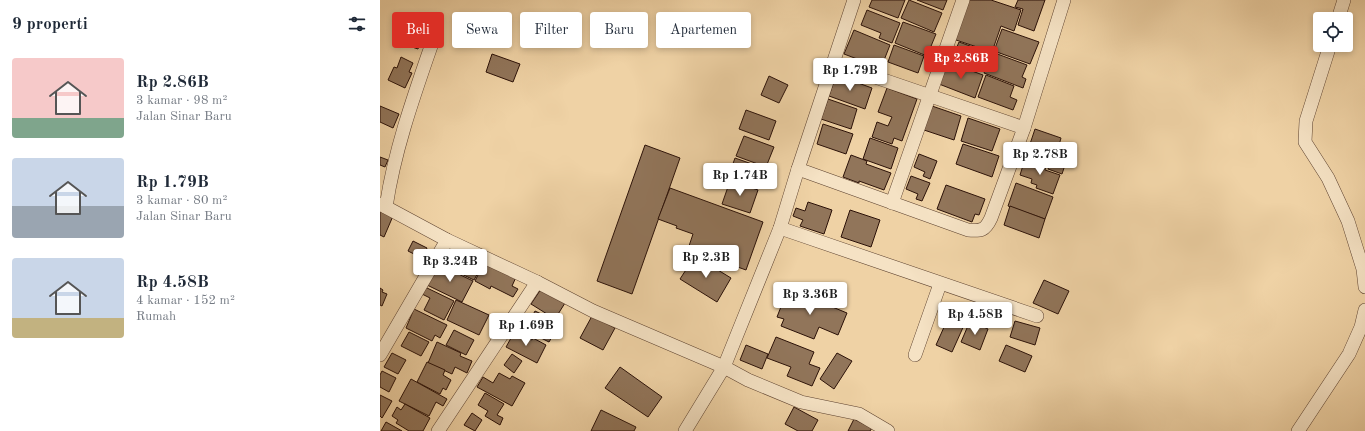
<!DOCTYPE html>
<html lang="id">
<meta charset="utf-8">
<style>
:root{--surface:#fff;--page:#f2f2f3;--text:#1f2937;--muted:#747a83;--accent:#d93025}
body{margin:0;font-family:"Old Standard TT",serif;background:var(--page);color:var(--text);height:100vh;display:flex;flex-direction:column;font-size:15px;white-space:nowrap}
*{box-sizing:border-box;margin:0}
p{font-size:13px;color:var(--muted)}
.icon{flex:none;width:22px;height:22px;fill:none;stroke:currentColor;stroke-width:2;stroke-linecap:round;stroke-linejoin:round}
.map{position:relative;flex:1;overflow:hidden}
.panel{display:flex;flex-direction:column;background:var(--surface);width:380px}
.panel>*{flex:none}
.hud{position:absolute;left:12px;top:12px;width:380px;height:36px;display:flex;gap:8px}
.buttons{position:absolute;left:933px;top:12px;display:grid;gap:8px}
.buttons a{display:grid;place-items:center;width:40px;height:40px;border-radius:4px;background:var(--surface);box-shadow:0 2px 6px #0003;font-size:20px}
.price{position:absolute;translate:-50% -34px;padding:0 9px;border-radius:4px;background:#fff;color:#222;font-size:13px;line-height:26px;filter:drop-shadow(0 1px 2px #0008)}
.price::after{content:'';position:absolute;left:50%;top:24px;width:12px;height:9px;margin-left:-6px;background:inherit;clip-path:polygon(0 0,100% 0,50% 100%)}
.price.current{background:var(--accent);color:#fff}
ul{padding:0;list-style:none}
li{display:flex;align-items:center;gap:12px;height:100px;padding:0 12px}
li span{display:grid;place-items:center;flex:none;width:112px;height:80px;border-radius:4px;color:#555}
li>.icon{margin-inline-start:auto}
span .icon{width:48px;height:48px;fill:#fffc;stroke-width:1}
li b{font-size:17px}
h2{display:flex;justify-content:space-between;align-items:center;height:48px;padding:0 12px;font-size:17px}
.tag{padding:0 14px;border-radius:4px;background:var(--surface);box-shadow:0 2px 6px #0003;font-size:14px;line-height:36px}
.tag.current{background:var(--accent);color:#fff}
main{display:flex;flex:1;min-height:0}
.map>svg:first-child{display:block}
</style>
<main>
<section class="panel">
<h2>9 properti<svg class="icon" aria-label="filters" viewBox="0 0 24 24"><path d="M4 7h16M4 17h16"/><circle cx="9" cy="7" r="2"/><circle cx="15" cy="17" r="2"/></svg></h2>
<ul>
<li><span style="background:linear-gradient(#f6c9c9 75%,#7fa58c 0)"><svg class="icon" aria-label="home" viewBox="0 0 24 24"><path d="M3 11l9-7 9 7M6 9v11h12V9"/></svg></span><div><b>Rp 2.86B</b><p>3 kamar · 98 m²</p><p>Jalan Sinar Baru</p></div></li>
<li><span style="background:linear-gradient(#c9d6e8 60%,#9aa5b1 0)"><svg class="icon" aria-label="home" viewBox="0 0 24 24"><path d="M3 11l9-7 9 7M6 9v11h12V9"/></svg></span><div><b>Rp 1.79B</b><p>3 kamar · 80 m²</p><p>Jalan Sinar Baru</p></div></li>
<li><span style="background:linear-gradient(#c9d6e8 75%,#c2b280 0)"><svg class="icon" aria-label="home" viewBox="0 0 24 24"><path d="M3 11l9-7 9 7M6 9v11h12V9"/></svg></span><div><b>Rp 4.58B</b><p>4 kamar · 152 m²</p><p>Rumah</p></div></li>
</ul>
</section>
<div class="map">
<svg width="985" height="431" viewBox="0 0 985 431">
<rect width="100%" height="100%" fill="#efd2a5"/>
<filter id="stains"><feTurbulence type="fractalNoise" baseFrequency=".005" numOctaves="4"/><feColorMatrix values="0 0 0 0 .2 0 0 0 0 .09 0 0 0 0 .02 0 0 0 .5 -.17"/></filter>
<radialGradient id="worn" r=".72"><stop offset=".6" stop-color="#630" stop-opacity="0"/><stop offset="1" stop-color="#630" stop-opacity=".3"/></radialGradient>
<g fill="#91755a" stroke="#2b1108">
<polygon points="492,0 525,0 518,18 489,7"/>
<polygon points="529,0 562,13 554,32 521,18"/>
<polygon points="537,0 567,0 563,10"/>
<polygon points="586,0 611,0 641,10 634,31 621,26 612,52 573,39"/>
<polygon points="638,0 665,0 654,31 638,25 643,9 635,7"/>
<polygon points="487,10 520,23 512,43 499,38 501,33 481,25"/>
<polygon points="523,22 556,34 547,56 515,43"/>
<polygon points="28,29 43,34 38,49 23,44"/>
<polygon points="622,29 659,42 650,64 614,51"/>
<polygon points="474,30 510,45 501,68 464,54"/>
<polygon points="579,42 604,51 597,70 582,63 584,58 574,54"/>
<polygon points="514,45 544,56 538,73 508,62"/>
<polygon points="612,52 647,65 642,77 646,79 643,88 604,73"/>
<polygon points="112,54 140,64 133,82 106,72"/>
<polygon points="21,57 33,63 29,72 32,73 25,88 8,80 14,67 17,68"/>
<polygon points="567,62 603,75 595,98 559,84"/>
<polygon points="456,75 492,88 485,109 449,96"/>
<polygon points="606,75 634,86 630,97 637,100 633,110 598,97"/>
<polygon points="389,76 408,85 399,103 381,95"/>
<polygon points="507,88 537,99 522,141 514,138 512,144 492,137 497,122 508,126 512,117 498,112"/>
<polygon points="448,99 477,109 471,129 441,119"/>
<polygon points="0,106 19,114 13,128 0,122"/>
<polygon points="552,106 581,116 574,140 544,130"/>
<polygon points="366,110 396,121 389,140 359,129"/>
<polygon points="588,118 620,129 612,151 581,141"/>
<polygon points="443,124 473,134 466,154 437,144"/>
<polygon points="655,129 681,138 678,149 689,153 682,174 668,169 670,165 646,156"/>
<polygon points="364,136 394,147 386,167 356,156"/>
<polygon points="490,138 518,148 511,169 483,159"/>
<polygon points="583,144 619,156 612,177 576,164"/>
<polygon points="265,145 300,158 252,294 217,281"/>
<polygon points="539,154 557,161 550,179 543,176 545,172 534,167"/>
<polygon points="471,155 487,161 486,164 511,173 504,190 479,181 479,183 463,177"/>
<polygon points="0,157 8,160 5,167 0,165"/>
<polygon points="355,158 372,164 367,178 350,172"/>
<polygon points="645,159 666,166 665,170 680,175 673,194 656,188 657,185 651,183 652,179 640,175"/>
<polygon points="531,176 550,183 542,201 536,199 538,194 526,189"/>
<polygon points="350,181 378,190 370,213 342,204"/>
<polygon points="636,183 673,197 665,219 628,206"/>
<polygon points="566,185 605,199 599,215 595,214 592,222 557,209"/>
<polygon points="290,188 383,222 366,270 308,249 313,234 296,228 297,226 278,219"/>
<polygon points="428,202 452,210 444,234 420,226 423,220 413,216 416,208 425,211"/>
<polygon points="630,206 665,219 659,238 624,225"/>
<polygon points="0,210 13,216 4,237 0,235"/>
<polygon points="470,210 500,220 491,247 461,237"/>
<polygon points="33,241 47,248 42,258 28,251"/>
<polygon points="71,249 105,260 94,280 63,265"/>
<polygon points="315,256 351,278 337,302 300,279"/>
<polygon points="106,259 137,275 132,286 138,289 133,297 111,286 110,289 95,281"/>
<polygon points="58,264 93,281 82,302 47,285"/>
<polygon points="664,280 689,291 678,314 653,303"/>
<polygon points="45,287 74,301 64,320 44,310 50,298 42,294"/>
<polygon points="0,288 3,290 2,292 7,294 2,306 0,305"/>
<polygon points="161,289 185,303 175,319 151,304"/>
<polygon points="416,292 467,313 458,335 439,327 434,339 401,326 404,319 397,317 404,299 411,302"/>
<polygon points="76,300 109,315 99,335 67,320"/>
<polygon points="34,309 67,325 60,338 55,335 52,341 26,328"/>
<polygon points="155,311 180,323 169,342 145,330"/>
<polygon points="212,316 235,328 223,350 200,338"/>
<polygon points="569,316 585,323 572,352 556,345"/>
<polygon points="590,321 608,329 600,350 581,342"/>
<polygon points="635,321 660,328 655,345 630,337"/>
<polygon points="74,330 94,340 86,355 66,345"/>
<polygon points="135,331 152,340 153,338 166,345 157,363 126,347"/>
<polygon points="29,332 49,342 41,356 21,346"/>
<polygon points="396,337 434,352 429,364 440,368 432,386 407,376 411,367 387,358"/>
<polygon points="57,342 81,353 80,356 92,361 87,373 75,367 72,374 48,363"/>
<polygon points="366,345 388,354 382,369 360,360"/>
<polygon points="626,345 652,356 645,372 619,361"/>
<polygon points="12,353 26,360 18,374 4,367"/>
<polygon points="457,353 472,361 454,389 440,379"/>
<polygon points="132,354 142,361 134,373 124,365"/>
<polygon points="47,362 65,370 63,375 71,380 66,390 63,388 60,394 37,382"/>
<polygon points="240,367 282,397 268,417 225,388"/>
<polygon points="2,371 16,378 9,392 0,387 0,375"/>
<polygon points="119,373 130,379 132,376 145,383 132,406 97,387 103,377 113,383"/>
<polygon points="31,379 67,399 63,406 56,402 49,416 19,401"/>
<polygon points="105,393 124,404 117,415 123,418 120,425 105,416 108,411 98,405"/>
<polygon points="0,395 12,401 2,418 0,416"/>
<polygon points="25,404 50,418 43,431 29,431 16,423 18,420 12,416 17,407 21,410"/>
<polygon points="414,407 438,420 432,431 418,431 405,424"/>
<polygon points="221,410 256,427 254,431 211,431"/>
<polygon points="92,413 102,420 95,431 84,425"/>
<polygon points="474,419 492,428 490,431 468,431"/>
<polygon points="6,422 22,431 1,431"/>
</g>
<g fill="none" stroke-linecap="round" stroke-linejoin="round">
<g stroke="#5c412f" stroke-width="14">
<g id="street">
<polyline points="958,19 964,0"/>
<polyline points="950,45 926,121 925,142 948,178 968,221 983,269 985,287"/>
<polyline points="454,63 644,128"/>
<path d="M418,169L588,230C601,231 605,231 611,218L644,128L684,0"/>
<polyline points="512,203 583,0"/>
<polyline points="0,204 67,240 157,282 213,311 344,367 368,380 421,402 479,414 508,431"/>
<path d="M6,207C15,146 37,87 57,29"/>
<polyline points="400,228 657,316"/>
<polyline points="0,355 67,240"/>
<polyline points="535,355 560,284"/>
<polyline points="58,431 157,282"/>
<polyline points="305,431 344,367 400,228 418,169 474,0"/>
<polyline points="918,431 969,354 981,327 985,310"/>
</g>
</g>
<use href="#street" stroke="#f5e2c4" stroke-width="13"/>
</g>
<rect width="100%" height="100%" filter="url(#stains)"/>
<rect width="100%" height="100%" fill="url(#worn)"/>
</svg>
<div class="buttons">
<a><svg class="icon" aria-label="locate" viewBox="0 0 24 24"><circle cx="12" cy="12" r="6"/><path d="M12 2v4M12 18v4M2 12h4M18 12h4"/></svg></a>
</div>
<b class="price current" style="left:581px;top:80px">Rp 2.86B</b>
<b class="price" style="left:470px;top:92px">Rp 1.79B</b>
<b class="price" style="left:660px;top:176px">Rp 2.78B</b>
<b class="price" style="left:360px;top:197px">Rp 1.74B</b>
<b class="price" style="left:326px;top:279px">Rp 2.3B</b>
<b class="price" style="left:70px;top:283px">Rp 3.24B</b>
<b class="price" style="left:430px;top:316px">Rp 3.36B</b>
<b class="price" style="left:595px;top:336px">Rp 4.58B</b>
<b class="price" style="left:146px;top:347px">Rp 1.69B</b>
<div class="hud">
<a class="tag current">Beli</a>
<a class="tag">Sewa</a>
<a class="tag">Filter</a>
<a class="tag">Baru</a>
<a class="tag">Apartemen</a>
</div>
</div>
</main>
